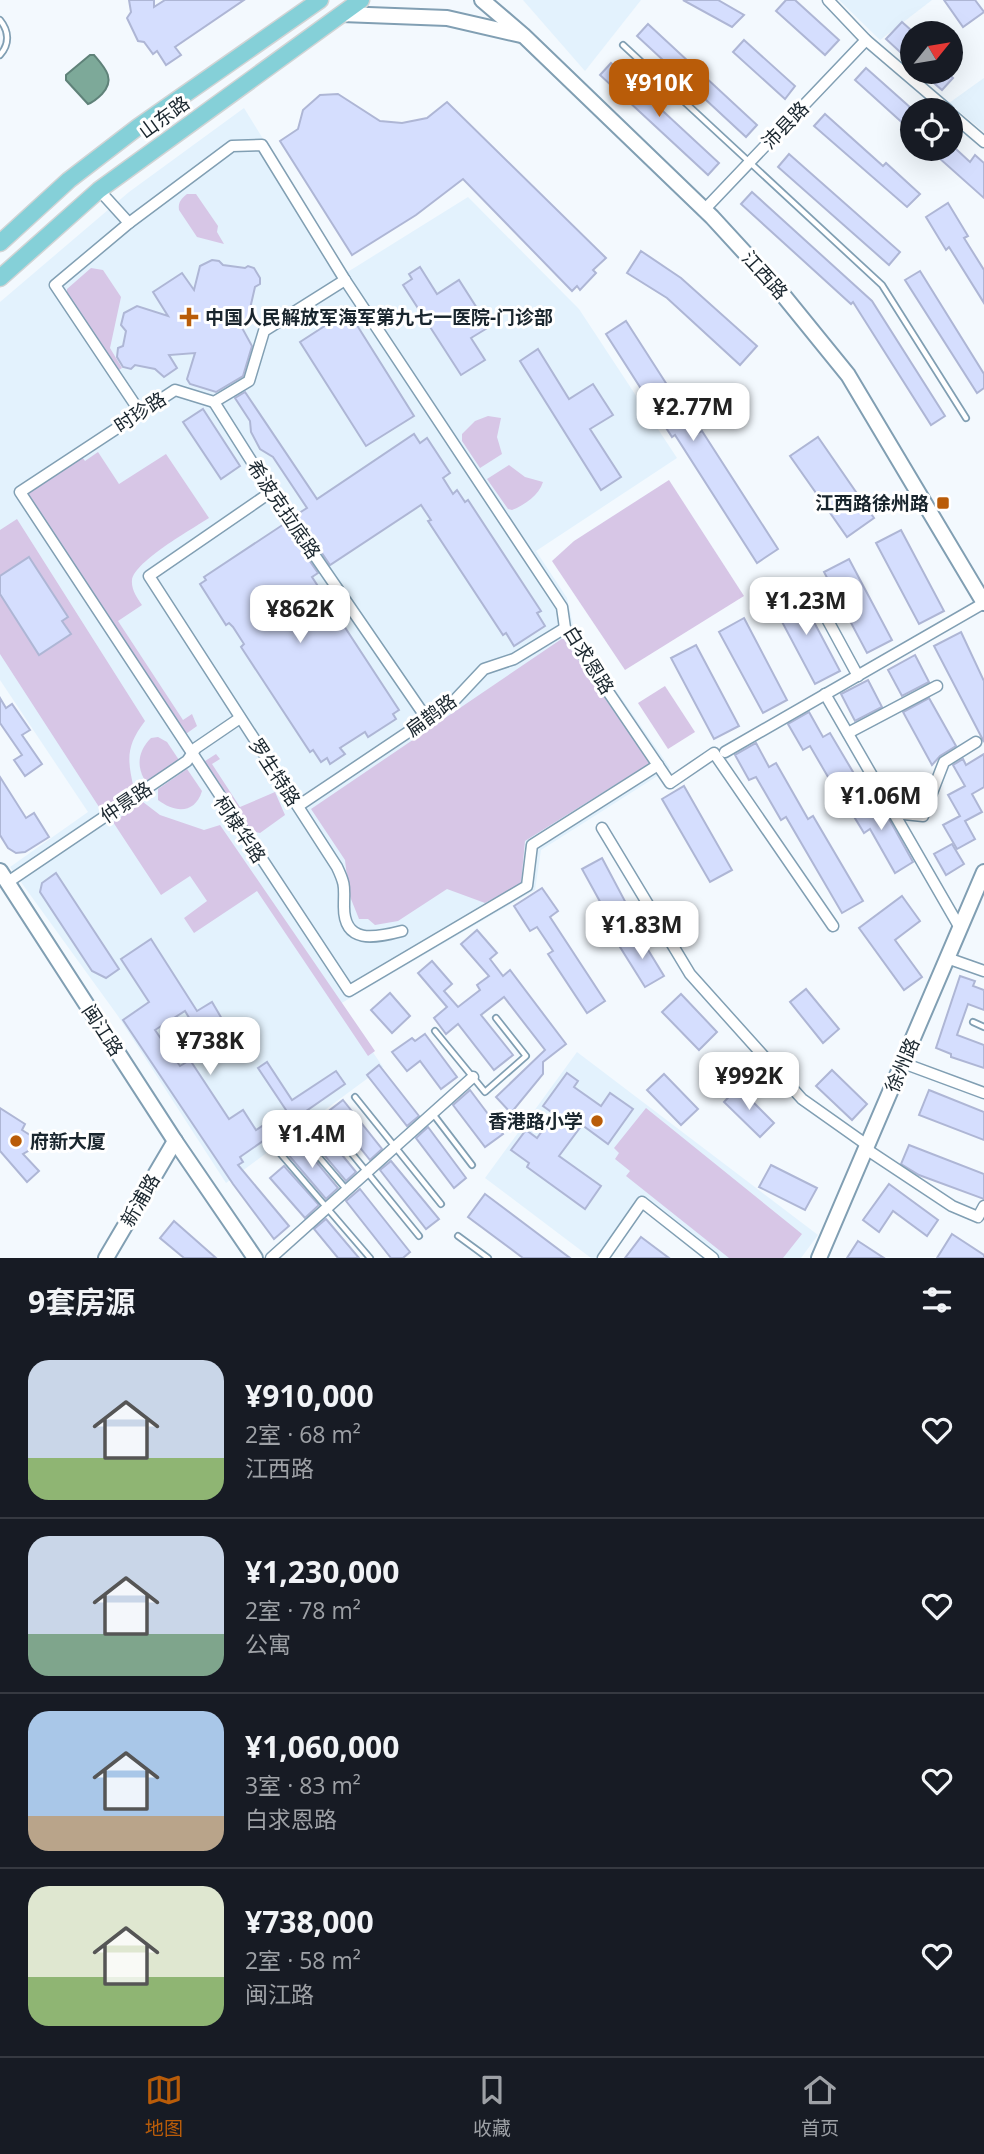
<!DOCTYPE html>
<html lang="zh">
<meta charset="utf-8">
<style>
:root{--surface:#171b24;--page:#20242c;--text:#f1f3f6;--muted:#9ea1a6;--line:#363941;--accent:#b95c09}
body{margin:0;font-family:"Open Sans","Noto Sans SC",sans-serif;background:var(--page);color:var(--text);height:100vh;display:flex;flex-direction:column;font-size:26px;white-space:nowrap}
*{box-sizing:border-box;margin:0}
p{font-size:23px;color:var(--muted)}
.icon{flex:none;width:38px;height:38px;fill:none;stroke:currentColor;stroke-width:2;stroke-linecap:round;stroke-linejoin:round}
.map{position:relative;height:1258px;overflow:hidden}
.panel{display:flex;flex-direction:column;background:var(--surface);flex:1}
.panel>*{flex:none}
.needle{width:46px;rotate:60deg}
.tools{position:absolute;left:900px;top:21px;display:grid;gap:14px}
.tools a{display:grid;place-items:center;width:63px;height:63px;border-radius:50%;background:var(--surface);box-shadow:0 7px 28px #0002;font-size:35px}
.price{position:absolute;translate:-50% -60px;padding:0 16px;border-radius:14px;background:#fff;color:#222;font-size:23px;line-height:46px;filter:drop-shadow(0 2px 4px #0008)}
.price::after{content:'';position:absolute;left:50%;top:42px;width:21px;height:16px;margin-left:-10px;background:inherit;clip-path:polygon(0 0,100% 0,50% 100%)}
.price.on{background:var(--accent);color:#fff}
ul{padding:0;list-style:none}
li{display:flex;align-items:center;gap:21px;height:175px;padding:0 28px}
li+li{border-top:2px solid var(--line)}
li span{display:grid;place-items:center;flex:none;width:196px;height:140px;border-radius:21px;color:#555}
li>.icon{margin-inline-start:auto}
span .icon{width:84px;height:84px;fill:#fffc;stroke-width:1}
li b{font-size:30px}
h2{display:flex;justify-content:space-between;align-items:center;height:84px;padding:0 28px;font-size:30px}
.dock{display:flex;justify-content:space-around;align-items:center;height:98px;border-top:2px solid var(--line);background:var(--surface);font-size:19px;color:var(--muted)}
.dock a{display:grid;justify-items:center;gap:4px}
.dock .on{color:var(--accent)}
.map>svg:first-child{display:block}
</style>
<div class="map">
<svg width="984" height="1258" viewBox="0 0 984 1258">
<rect width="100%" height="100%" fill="#f3f9fe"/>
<g fill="#e3f2fd">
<polygon points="523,0 641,0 585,71"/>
<polygon points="839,0 932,0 880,40"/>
<polygon points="984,78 984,132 949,103"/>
<polygon points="244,108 346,273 468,197 579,309 677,458 536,551 567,598 574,630 670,768 541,850 535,890 340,1004 383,1067 226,1183 118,1016 10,867 88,812 0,680 0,302 129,192"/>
<polygon points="577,1052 818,1235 801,1258 708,1258 645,1209 610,1258 591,1258 485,1178"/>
</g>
<g fill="#d7c6e6">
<path d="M187,194H196L218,226L217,232L224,244L197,237L179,210C178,202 181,199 187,194Z"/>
<polygon points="91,268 103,270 121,297 110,348 122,368 116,372 67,299 67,289"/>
<polygon points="488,416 501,418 497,437 502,454 480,468 462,441 462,434 475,421"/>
<path d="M98,452L119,484L166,454L209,518C192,529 135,561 132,580C131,589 137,598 142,605L118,621L183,720L192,714L197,726L183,736L26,495L82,457L85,461Z"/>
<path d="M509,465L525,477L543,482C539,495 525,505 512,510L508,509L487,479Z"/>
<polygon points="669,480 744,596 625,670 552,561 574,541"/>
<path d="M17,519L145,721C126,746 127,759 134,789L101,810L0,654V530Z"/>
<polygon points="563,638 650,763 525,841 521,884 485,903 447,889 398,921 375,925 368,919 359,919 349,894 345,860 311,809"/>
<polygon points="665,686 695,732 668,749 638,703"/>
<path d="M158,737L167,742L179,760L150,781L144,779C136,764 139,750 151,738Z"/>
<polygon points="216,754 220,759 212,764 240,807 275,792 285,815 260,833 246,830 202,763"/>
<path d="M187,769L202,791C195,814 175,813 158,800V789Z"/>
<polygon points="143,802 160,815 204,830 220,825 375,1051 368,1056 257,891 194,933 184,918 207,901 190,876 161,895 113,822"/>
<polygon points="646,1108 802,1234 783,1258 729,1258 626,1176 630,1171 615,1159 619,1153 614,1148"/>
</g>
<path fill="#7da999" stroke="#5f8279" stroke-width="2" d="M90,55H94C105,68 116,79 102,94C97,99 94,102 88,104L66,80V75Z"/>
<g fill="#d5defe" stroke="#aeb6d5" stroke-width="2">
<polygon points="129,0 154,0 154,7 165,0 244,0 175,47 181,55 166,65 157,51 153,54 144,42 138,41 127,18 131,12"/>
<polygon points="683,0 718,0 744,15 732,27"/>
<polygon points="786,0 795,0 839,40 825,55 776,11"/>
<polygon points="944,0 975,0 984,12 963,27"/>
<polygon points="902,22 912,31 912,63 886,39"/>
<polygon points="648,24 757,125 746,137 637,36"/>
<polygon points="744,40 795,86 785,99 733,52"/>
<polygon points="611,63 719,163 708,175 600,75"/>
<polygon points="866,68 912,109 912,120 906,126 855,80"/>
<polygon points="921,72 947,72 953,78 942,90"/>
<polygon points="338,94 380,121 402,123 427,118 447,102 606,258 593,270 596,273 580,290 577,286 572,291 463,179 416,215 352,255 280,141 298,129 303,110 320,95"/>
<polygon points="825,114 883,166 886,163 920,194 907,207 814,126"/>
<polygon points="929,149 956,149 970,162 975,155 984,163 984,198"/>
<polygon points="789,154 900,252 889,265 778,167"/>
<polygon points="752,192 872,301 945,416 931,425 853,302 851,304 741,204"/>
<polygon points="948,203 968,236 964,238 984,270 984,303 949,247 946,250 926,217"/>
<polygon points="641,251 681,278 757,346 740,365 667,298 627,273"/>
<polygon points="212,260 219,261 223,265 245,268 248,266 254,268 260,278 260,284 255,287 249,313 253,320 241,326 252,346 243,376 216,392 190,384 187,379 195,353 169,355 177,368 164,377 155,369 135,365 131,369 123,367 117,357 118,348 123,346 126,331 121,325 124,313 137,306 168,316 153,292 182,273 194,290 200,266"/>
<polygon points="420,267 437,294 459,280 489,327 471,338 485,360 461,375 403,285 412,279 409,274"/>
<polygon points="920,271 984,374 984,388 977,393 905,280"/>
<polygon points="348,311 414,416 366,446 300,342"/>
<polygon points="626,321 698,433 702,431 778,549 757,563 675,435 672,437 606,334"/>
<polygon points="538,349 569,399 593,384 613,415 590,429 621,477 601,490 520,361"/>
<polygon points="245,392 317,499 414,434 420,443 427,438 450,473 443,478 453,494 457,490 465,502 468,500 541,611 537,613 545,626 514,646 506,633 503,635 428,521 431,520 421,505 330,565 296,515 307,508 273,457 260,449 251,432 250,421 235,398"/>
<polygon points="203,409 240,466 221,479 183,422"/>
<polygon points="818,437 874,518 847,537 790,456"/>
<polygon points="284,524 318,573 312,577 399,710 393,714 396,719 368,737 365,732 340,748 345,754 330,764 327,758 321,762 313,750 310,752 241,647 244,644 233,627 229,623 226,625 200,584 206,580 204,577"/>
<polygon points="901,530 944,611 919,624 876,543"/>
<polygon points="29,557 68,617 62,621 71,634 39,655 0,594 0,576"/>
<polygon points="849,559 892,640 867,653 824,572"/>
<polygon points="797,590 840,671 815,684 772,603"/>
<polygon points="744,618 787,700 763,713 719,632"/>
<polygon points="961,632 984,681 984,742 934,646"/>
<polygon points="696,645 739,726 714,739 671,658"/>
<polygon points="915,655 929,682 902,696 888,670"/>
<polygon points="868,680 882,707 855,721 841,694"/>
<polygon points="0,698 6,708 12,704 30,730 22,735 42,764 25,776 14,760 22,755 0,723"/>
<polygon points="929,698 956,746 940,756 932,765 903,712"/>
<polygon points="809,712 823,737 830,733 856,777 835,789 810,746 803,750 788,724"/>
<polygon points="756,743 769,767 776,763 808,819 813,816 863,901 842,913 786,817 781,820 756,777 749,780 735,755"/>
<polygon points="984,754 984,787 972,794 982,812 965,821 975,839 957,849 943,825 960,816 948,795 965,786 953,765 963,759 966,765"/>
<polygon points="0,777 26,818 34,813 49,837 25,852 16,853 8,848 0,835"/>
<polygon points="684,786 732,870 710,882 662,799"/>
<polygon points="868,793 883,820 888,817 913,862 895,873 870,829 864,833 847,805"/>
<polygon points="952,844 964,864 946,875 934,854"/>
<polygon points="602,858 627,905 608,916 582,869"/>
<polygon points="56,873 119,969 106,978 92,971 40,892 42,883"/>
<polygon points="542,888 558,911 550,917 605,1001 587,1013 548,954 553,951 537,927 530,931 514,906"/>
<polygon points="902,896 920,921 895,940 922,977 904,990 859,928"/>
<polygon points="477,930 497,953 490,959 503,976 510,970 566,1044 543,1062 543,1074 511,1113 496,1097 545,1050 504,997 481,1015 513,1055 494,1070 458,1024 446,1034 434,1018 447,1007 418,973 432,961 452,984 444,991 458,1007 480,990 477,985 489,976 461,944"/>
<polygon points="639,935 664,976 645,987 620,947"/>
<polygon points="151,939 197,1011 212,1002 232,1036 209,1051 185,1011 155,1030 180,1066 190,1060 229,1119 243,1110 256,1130 286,1110 258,1068 267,1062 292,1100 336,1071 345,1084 240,1157 243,1162 238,1165 289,1226 274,1239 233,1184 123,1020 149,1002 121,959"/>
<polygon points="960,976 975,981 973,986 984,990 984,1010 968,1004 957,1035 984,1045 984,1068 951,1057 951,1054 936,1048"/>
<polygon points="806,989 839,1029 823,1043 790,1002"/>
<polygon points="390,993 410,1016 392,1033 371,1010"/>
<polygon points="681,994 717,1032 699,1050 662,1012"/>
<polygon points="425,1034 457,1077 441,1089 420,1061 407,1071 392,1052 412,1038 415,1041"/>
<polygon points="379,1065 419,1116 407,1126 367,1075"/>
<polygon points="832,1070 867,1104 852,1120 816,1086"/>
<polygon points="567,1073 578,1081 574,1087 601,1106 610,1093 633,1109 608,1144 582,1125 559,1156 601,1186 585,1209 527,1167 529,1163 511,1150 526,1130 537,1138 554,1114 543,1106"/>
<polygon points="664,1074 698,1109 681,1125 647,1090"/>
<polygon points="738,1087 774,1123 760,1137 724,1102"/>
<polygon points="470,1090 503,1134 485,1147 453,1105"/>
<polygon points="929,1090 984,1112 984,1140 919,1115"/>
<polygon points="343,1100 382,1149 370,1160 330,1110"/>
<polygon points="0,1108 25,1124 22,1130 33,1137 28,1151 23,1154 39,1171 27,1182 0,1151"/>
<polygon points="315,1122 356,1172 346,1181 304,1131"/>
<polygon points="428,1127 466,1178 454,1188 416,1138"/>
<polygon points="299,1141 338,1188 326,1199 286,1152"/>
<polygon points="909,1145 984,1174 984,1199 919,1175 901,1164"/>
<polygon points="391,1161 439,1219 426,1229 380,1170"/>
<polygon points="771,1165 817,1188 805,1210 759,1187"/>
<polygon points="284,1166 319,1205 305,1218 270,1178"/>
<polygon points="889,1184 938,1220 927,1236 893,1211 879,1232 863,1220"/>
<polygon points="360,1189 410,1252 403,1258 391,1258 346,1201"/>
<polygon points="485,1194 570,1258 523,1258 468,1217"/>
<polygon points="326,1219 359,1258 338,1258 314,1229"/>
<polygon points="174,1221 216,1258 184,1258 160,1238"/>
<polygon points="952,1234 984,1255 984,1258 937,1258"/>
<polygon points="641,1237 669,1258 625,1258"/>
<polygon points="858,1241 884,1258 847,1258"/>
</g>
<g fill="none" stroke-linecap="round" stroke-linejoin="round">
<g stroke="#819fb3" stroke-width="8">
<g id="lane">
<path d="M0,20C9,31 10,44 0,55"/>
<polyline points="623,45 882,285 966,418"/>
<polyline points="973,1022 984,1027"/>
<polyline points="435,1031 485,1092 526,1056 496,1018"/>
<polyline points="355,1097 441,1204"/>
<polyline points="433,1114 472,1165"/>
<polyline points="322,1117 419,1236"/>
<polyline points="301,1136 346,1189"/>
<polyline points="279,1152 370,1258"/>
<polyline points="458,1236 488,1258"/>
</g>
</g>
<g stroke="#819fb3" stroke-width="13">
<g id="street">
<polyline points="828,0 866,40 948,110"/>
<polyline points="950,113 984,142"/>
<polyline points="99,190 129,223"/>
<polyline points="705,209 866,40"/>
<polyline points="345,280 264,331 249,381 214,402 175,390 20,492 349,991 527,886 532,845 658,765"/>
<polyline points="214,402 271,492 427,719"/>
<polyline points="140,412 55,285 129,223 232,146 262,145 345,280 562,607 565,628 670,783 714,753 833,926"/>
<path d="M271,492L149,576L337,867C346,886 344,887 344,905C343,945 375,938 402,931"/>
<polyline points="808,584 858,676"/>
<polyline points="825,694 960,928"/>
<polyline points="848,733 937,686"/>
<polyline points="725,752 984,603"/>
<polyline points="298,806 453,702 484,669 514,659 565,628"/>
<polyline points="894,813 923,816 944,762 976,742"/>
<polyline points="602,828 690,974 802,1099 867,1145"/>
<polyline points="8,882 187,761 196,748 240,718"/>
<polyline points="947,958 984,971"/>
<polyline points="903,1063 984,1093"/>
<polyline points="866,1149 952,1206 978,1217 984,1206"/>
<polyline points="271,1258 473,1077"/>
<polyline points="603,1258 642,1202 713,1258"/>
</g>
</g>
<g stroke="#819fb3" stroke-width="18">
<g id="secondary">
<polyline points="482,0 523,35 712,217 779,290 848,375 984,603"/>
<polyline points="342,14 447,18 521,35"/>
<polyline points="0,871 175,1141 255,1258"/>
<polyline points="106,1258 175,1141"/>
<polyline points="819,1258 984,872"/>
</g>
</g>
<g stroke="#d1d4d5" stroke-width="19">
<g id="primary">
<polyline points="0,243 69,180 138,127 320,0"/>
<polyline points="0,278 99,190 361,0"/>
</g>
</g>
<use href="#lane" stroke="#fff" stroke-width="4.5"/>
<use href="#street" stroke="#fff" stroke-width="10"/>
<use href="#secondary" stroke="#fff" stroke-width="14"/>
<use href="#primary" stroke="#85d0d8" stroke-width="16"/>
</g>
<g fill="#b95c09" stroke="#fff" stroke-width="2.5">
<path d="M185.5 306.5h7v7h7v7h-7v7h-7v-7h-7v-7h7z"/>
<rect x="936" y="496" width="14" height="14" rx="3.5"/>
<circle cx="597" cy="1121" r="7"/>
<circle cx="16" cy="1141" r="7"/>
</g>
<g text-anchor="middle" stroke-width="6" stroke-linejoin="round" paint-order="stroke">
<g font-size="19" fill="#1a262e" stroke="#fff">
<text transform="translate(164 117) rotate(-36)" y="7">山东路</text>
<text transform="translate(785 125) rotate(-46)" y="7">沛县路</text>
<text transform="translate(765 275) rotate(48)" y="7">江西路</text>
<text transform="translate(140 412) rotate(-33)" y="7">时珍路</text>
<text transform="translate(284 509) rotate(56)" y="7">希波克拉底路</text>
<text transform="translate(589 660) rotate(58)" y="7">白求恩路</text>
<text transform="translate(431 715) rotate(-36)" y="7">扁鹊路</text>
<text transform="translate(275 772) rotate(57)" y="7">罗生特路</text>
<text transform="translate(126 802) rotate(-34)" y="7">仲景路</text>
<text transform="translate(240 829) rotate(56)" y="7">柯棣华路</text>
<text transform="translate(103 1030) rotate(57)" y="7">闽江路</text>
<text transform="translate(902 1065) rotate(-67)" y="7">徐州路</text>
<text transform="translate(140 1200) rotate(-60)" y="7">新浦路</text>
</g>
<g font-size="19" font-weight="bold" fill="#1a262e" stroke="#fff" text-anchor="start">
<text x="205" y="324">中国人民解放军海军第九七一医院-门诊部</text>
<text x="929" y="510" text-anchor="end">江西路徐州路</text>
<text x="583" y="1128" text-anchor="end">香港路小学</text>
<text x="30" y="1148">府新大厦</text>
</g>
</g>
</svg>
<div class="tools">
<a><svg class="needle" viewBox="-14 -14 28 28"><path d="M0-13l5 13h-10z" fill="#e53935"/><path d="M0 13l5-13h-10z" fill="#9ea1a6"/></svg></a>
<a><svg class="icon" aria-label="locate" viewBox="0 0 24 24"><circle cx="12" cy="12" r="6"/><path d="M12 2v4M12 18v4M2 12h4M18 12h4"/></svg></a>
</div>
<b class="price on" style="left:659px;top:119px">¥910K</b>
<b class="price" style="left:693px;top:443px">¥2.77M</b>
<b class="price" style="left:806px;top:637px">¥1.23M</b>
<b class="price" style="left:300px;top:645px">¥862K</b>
<b class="price" style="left:881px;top:832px">¥1.06M</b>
<b class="price" style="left:642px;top:961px">¥1.83M</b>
<b class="price" style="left:210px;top:1077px">¥738K</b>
<b class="price" style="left:749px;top:1112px">¥992K</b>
<b class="price" style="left:312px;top:1170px">¥1.4M</b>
</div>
<section class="panel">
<h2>9套房源<svg class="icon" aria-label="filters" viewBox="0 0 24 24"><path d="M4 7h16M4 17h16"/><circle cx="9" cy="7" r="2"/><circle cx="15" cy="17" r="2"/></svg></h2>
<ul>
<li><span style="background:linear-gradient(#c9d6e8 70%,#8fb573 0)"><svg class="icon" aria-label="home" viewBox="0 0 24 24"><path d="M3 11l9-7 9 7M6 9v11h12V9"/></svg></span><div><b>¥910,000</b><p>2室 · 68 m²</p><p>江西路</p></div><svg class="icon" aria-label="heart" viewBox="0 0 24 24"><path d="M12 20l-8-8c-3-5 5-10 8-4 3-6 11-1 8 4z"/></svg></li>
<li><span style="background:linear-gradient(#c9d6e8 70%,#7fa58c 0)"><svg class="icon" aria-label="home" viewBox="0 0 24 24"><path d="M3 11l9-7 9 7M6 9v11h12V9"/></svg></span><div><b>¥1,230,000</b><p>2室 · 78 m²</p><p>公寓</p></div><svg class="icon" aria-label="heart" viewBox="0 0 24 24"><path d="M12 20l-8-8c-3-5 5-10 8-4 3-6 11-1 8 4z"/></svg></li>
<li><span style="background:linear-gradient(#a9c7e8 75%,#b9a48a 0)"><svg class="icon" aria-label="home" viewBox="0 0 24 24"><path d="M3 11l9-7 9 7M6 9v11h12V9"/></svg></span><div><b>¥1,060,000</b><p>3室 · 83 m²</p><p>白求恩路</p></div><svg class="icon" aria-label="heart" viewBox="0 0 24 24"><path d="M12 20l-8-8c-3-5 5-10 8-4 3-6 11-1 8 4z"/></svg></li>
<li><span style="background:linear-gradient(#dfe7d0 65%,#8fb573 0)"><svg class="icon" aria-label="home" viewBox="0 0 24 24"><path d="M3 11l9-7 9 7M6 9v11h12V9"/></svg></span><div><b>¥738,000</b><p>2室 · 58 m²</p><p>闽江路</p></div><svg class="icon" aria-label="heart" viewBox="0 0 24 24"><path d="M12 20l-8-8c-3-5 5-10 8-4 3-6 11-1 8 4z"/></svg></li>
</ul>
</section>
<nav class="dock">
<a class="on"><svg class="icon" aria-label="map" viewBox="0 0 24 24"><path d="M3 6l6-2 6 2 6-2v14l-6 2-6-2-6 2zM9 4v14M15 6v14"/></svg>地图</a>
<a><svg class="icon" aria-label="saved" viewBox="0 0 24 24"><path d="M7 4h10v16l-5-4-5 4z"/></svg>收藏</a>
<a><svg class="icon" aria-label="home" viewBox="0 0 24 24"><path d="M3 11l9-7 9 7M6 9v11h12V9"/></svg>首页</a>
</nav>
